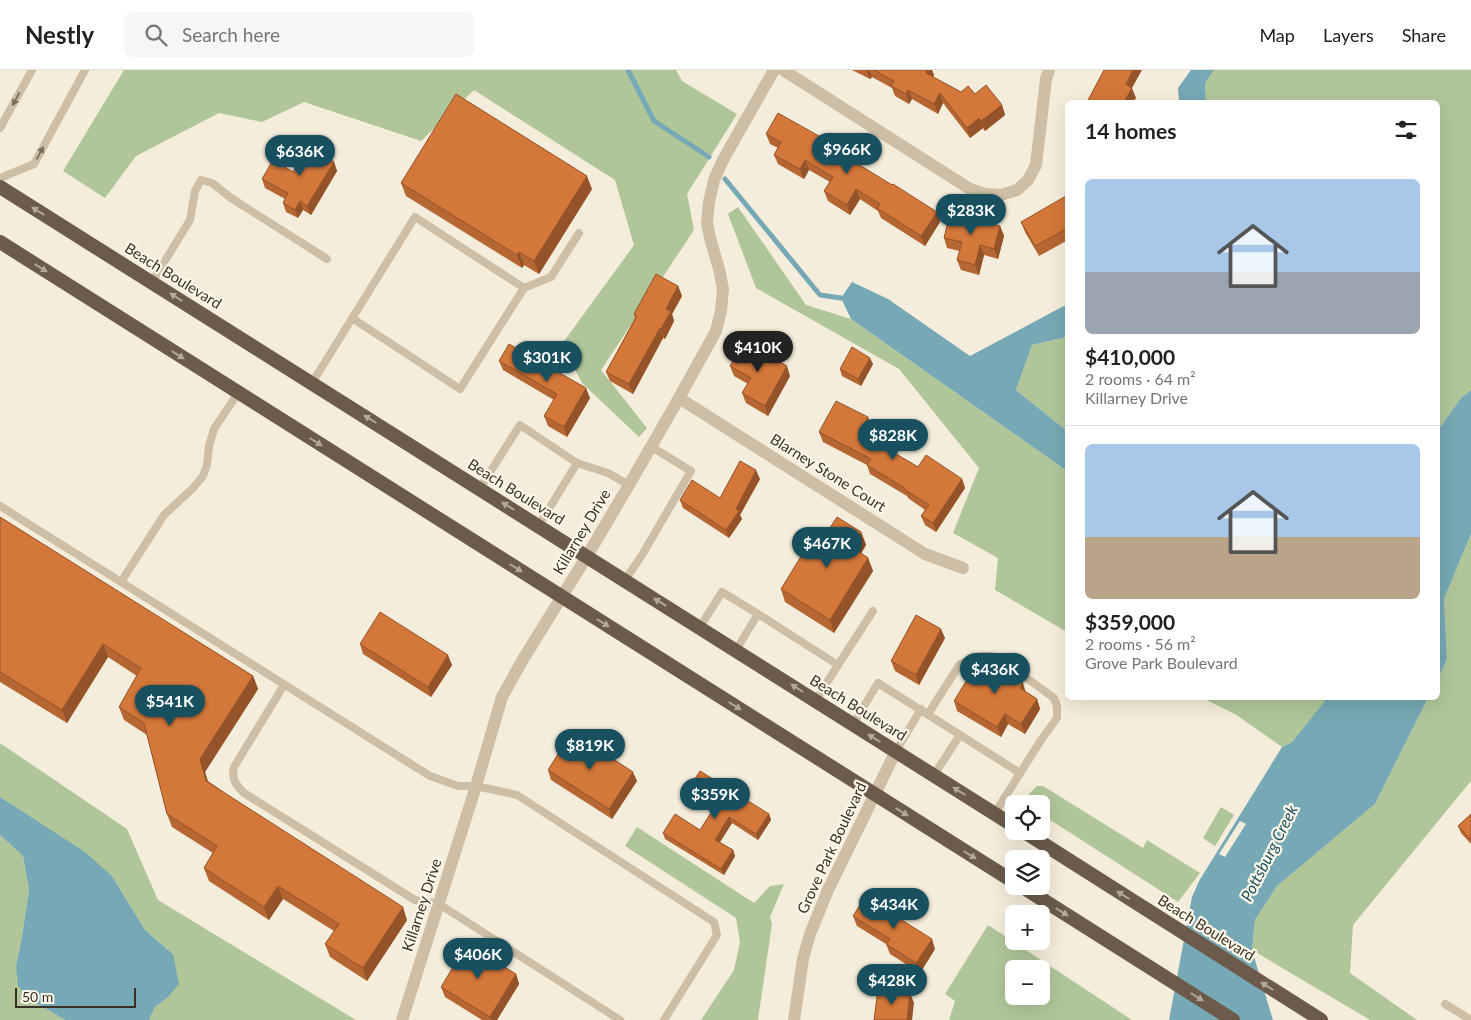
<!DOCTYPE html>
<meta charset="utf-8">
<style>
:root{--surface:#fff;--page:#f6f6f6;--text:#202124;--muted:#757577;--line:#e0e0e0;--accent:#185060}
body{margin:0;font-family:Lato,sans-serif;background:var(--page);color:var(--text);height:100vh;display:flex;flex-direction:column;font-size:19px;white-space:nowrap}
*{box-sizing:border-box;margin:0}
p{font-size:16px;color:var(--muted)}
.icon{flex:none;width:28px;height:28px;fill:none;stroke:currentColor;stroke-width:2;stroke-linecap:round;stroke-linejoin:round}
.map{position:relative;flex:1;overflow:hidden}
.sheet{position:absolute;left:1065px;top:30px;width:375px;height:600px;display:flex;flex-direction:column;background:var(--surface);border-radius:8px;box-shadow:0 5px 20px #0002}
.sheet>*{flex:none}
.tools{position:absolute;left:1005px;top:725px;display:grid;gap:10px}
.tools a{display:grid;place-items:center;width:45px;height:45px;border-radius:8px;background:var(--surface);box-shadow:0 5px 20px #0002;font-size:25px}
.scale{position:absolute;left:15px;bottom:12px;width:121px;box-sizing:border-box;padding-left:5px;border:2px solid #393027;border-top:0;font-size:14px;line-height:18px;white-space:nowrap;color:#393027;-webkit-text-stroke:4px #fcf6e8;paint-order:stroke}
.price{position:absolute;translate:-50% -42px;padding:0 11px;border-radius:18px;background:var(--accent);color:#fff;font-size:16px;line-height:32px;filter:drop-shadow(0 1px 2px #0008)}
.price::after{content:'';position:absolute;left:50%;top:30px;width:15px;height:11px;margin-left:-8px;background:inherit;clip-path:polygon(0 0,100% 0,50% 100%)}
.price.selected{background:#222;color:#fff}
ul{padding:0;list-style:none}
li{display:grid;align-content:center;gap:10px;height:265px;padding:0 20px}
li+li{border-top:1px solid var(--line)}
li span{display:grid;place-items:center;height:155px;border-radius:8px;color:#555}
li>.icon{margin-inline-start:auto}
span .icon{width:90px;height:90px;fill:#fffc;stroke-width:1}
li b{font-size:21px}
h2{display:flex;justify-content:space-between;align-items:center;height:60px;padding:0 20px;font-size:21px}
header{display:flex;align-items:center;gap:30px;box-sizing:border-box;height:70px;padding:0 25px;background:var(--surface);border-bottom:1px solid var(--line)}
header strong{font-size:24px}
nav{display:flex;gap:28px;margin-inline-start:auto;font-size:18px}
.search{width:350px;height:45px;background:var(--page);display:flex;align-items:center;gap:12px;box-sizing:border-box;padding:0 18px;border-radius:8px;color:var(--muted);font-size:19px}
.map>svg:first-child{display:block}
</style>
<header>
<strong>Nestly</strong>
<div class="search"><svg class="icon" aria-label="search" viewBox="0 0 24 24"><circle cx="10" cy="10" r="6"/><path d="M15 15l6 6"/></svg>Search here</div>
<nav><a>Map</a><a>Layers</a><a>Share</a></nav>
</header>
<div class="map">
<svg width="1471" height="950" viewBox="0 0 1471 950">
<rect width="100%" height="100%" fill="#f5eddb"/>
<g fill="#b0c699" fill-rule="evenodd">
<polygon points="124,0 676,0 682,11 737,44 687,124 694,160 601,300 647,358 639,367 582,313 562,274 634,175 615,110 474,20 421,71 304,32 262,52 219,43 136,86 105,128 63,101"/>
<polygon points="1214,0 1471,0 1471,320 1461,328 1438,360 1438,32 1206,32 1205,13"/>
<polygon points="738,137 806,235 851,249 1067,401 1067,562 995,520 998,488 953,463 979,398 899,299 756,218 728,144"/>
<polygon points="1067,267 1067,361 1016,320 1032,275"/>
<polygon points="1471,464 1471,711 1353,855 1350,903 1417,950 1370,950 1252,880 1255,850 1277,816 1375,734 1428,628 1438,628 1438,609 1447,589 1444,529"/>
<polygon points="1202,628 1327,628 1292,672 1282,677 1235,644"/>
<polygon points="0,673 127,759 158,830 356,950 149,950 155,937 167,928 173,884 145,860 112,806 0,727"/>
<polygon points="1037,716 1043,716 1143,778 1147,770 1200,803 1178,832 1041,744 1041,734 1024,733 1029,724"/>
<polygon points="1221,737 1234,745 1215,776 1203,768"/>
<polygon points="637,757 754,833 770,816 784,814 770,847 772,854 758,950 701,950 734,900 740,872 736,848 625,776"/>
<polygon points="0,765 23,786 29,820 22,866 16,896 28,928 65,950 0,950"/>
<path d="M988,855L1132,950H949L955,931L945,924ZM1014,899H1041V926H1014Z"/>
</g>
<g fill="#76a9b5">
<polygon points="1191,0 1214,0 1205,13 1206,32 1179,32 1178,18"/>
<polygon points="852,212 888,229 970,286 1062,237 1067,235 1067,267 1032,275 1016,320 1067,361 1067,401 851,249 841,228"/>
<polygon points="1471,320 1471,464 1444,529 1447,589 1438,609 1438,360 1461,328"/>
<polygon points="1327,628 1428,628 1375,734 1277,816 1255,850 1252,880 1273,950 1169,950 1192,827 1199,811 1282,677 1292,672"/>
<polygon points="0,727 85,782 112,806 145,860 173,884 179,914 167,928 155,937 149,950 65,950 28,928 18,916 16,896 22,866 29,820 23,786 0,765"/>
</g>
<polygon fill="#f5eddb" points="1240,751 1246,754 1225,787 1219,784"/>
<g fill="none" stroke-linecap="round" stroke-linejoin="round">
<g stroke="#76a9b5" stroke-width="5">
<polyline points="628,0 654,51 709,87"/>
<polyline points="725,109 820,225 841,228"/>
</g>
<g stroke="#cebea5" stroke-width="8">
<polyline points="0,58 32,0"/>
<polyline points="0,108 34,94 85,0"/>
<polyline points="152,212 190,150 195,121 201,110 212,113 231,128 327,189"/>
<polyline points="352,248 460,319 524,218"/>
<polyline points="312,313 415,147 524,218 551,207 579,163"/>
<polyline points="577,393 608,403 629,415"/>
<polyline points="480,418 520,355 577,393 539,455"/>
<polyline points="0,436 430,706 458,716 476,716 517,725 714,852 717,865 664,950"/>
<polyline points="625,510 642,485 691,401 650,376"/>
<polyline points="121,512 164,445 193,418 203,406 207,395 209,376 214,359 238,323"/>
<polyline points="758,544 838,595 816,630"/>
<polyline points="700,557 722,522 758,544 736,580"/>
<polyline points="838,595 873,541"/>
<path d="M284,615L234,697C231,709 236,715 244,723L415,830L439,834L620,950"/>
<polyline points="928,644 960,594 981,586 992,586 1002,590 1054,628 1057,636 1057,648 1041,670 995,743"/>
<polyline points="853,654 878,613 1020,703"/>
<polyline points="896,681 921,639"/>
<polyline points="934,705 960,665"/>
<polyline points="1445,934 1471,950"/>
</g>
<g stroke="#cebea5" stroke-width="12">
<polyline points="783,0 970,119 985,124 1001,125 1017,120 1028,110 1036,95 1046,9 1049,0"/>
<polyline points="679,328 925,484 963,498"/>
<polyline points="402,950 476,716 502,627 522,591 587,486 629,415 679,328 716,261 721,241 723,219 719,199 710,168 707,153 709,132 714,110 723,90 774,0"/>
</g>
<polyline stroke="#cebea5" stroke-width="12" points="794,950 803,889 810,864 828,820 896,681"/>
<g stroke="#6c5a4a" stroke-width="14">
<polyline points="0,117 1014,756"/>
<polyline points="0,172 1014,812"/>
<polyline points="1023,761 1321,950"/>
<polyline points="1021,816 1233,950"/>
</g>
</g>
<g fill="#b56632">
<polygon points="852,0 932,0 934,5 933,7 961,22 975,24 1002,35 1005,45 985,61 983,58 970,68 943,33 938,44 912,29 909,34 895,26 892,18 872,7 870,9"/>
<polygon points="766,64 829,76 940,152 925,176 881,148 878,141 860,129 850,145 828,131 824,121 830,112 809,100 804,109 778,94 774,85 778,78 770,74"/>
<polygon points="334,92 337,101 311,145 303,140 298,148 286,142 283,133 285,129 265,118 262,109"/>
<polygon points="401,113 592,119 539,204 524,195 522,198 406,126"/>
<polygon points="1068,128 1068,170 1039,186 1025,162 1021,152"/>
<polygon points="1000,156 1004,166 998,189 984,185 979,205 961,200 957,190 960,181 947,178 944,168"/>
<polygon points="678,216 682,226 672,244 674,251 665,269 663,268 633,324 610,311 606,302 635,248 634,244"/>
<polygon points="499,291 590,328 567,367 548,356 544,346 554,330 503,300"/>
<polygon points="873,294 861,316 842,306 840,299"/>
<polygon points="730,296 790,306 768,346 746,333 742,323 748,314 734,306"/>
<polygon points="868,347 871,356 868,362 870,368 918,397 962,409 965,418 936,462 925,455 921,446 925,440 908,428 907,426 870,404 867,395 823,372 819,362"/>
<polygon points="760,409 740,445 742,449 729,468 683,438 680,430 720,428"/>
<polygon points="0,447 253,606 258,619 205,702 208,711 407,850 367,911 330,887 325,874 334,861 283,829 269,850 209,811 204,798 213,783 172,757 167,744 147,665 124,650 119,637 137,606 108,587 67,653 0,612"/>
<polygon points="861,462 866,475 861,483 868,488 873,501 834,563 785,532 781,519 824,467"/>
<polygon points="945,568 919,615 895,601 891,591"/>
<polygon points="360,574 452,595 431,627 363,584"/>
<polygon points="1026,622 1037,629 1040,639 1025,664 1008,654 1001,667 957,641 954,631"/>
<polygon points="548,700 637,711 612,749 551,710"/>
<polygon points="687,721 769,744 771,750 758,770 732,753 720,772 733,780 735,786 724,805 665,769 663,763 700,760 712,741 690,727"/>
<polygon points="1471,744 1471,774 1461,763 1458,756"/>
<polygon points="853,846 935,879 920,903 890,884 886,874 857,856"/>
<polygon points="516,904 519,914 497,950 482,950 445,927 441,917"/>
</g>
<g fill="#945329">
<polygon points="867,0 869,0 872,7 870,9"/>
<polygon points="927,0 932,0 934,5 929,13 926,3"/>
<polygon points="1133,0 1142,0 1132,18 1136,28 1133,32 1124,32 1126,14"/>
<polygon points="908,20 912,29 909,34 906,24"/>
<polygon points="940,23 943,33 938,44 934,34"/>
<polygon points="1002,35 1005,45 985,61 981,51"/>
<polygon points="979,48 983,58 970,68 967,58"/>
<polygon points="805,90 809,100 804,109 800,99"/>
<polygon points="334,92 337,101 311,145 307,136"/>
<polygon points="587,106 592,119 539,204 534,191"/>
<polygon points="856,119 860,129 850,145 847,135"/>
<polygon points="300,131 303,140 298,148 295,140"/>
<polygon points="937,142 940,152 925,176 921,166"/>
<polygon points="1000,156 1004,166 998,189 994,179"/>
<polygon points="980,175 984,185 979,205 975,195"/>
<polygon points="519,182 524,195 522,198 517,185"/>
<polygon points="678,216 682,226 672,244 674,251 665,269 661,259 666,239"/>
<polygon points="660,258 663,268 633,324 629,314"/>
<polygon points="870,288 873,294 861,316 858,309"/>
<polygon points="787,296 790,306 768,346 765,336"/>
<polygon points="586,318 590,328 567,367 564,357"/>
<polygon points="868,347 871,356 866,366 868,362 871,372 870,375 862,359"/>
<polygon points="756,400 760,409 740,445 742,449 729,468 726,460 736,439"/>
<polygon points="962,409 965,418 936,462 933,453"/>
<polygon points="861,462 866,475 857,490 852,477"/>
<polygon points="868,488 873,501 834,563 830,550"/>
<polygon points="941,559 945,568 919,615 916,605"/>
<polygon points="103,574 108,587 67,653 62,640"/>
<polygon points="448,585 452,595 431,627 428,617"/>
<polygon points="253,606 258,619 205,702 211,724 206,711 200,689"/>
<polygon points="1023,613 1026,623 1020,618"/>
<polygon points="1037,629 1040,639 1025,664 1021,654"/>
<polygon points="1005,644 1008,654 1001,667 997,657"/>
<polygon points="633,702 637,711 612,749 609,739"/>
<polygon points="769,744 771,750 758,770 756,764"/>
<polygon points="729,747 732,753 718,775 715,770"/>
<polygon points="733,780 735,786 724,805 721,799"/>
<polygon points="278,816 283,829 269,850 264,837"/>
<polygon points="403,837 407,850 367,911 363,898"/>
<polygon points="932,869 935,879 920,903 916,893"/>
<polygon points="516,904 519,914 497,950 491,950 490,947"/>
<polygon points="910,923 914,933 912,950 907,950"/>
</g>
<g fill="#d3773a" stroke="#945329">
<polygon points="874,0 927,0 926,3 961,22 968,16 975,24 986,15 1002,35 981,51 979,48 967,58 940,23 934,34 908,20 906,24 891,16 894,11"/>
<polygon points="1104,0 1133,0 1126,14 1132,18 1124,32 1087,32"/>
<polygon points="456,24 587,106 534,191 519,182 517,185 401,113"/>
<polygon points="778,43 826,70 824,73 892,115 893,114 937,142 921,166 877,138 880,134 856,119 847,135 824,121 833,107 805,90 800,99 774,85 781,72 766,64"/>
<polygon points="309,76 334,92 307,136 300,131 295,140 283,133 288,123 262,109 273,90 293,102"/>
<polygon points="1066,126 1068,128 1068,158 1035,176 1021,152"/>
<polygon points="950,143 1000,156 994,179 980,175 975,195 957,190 962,172 944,168"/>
<polygon points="656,204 678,216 666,239 671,241 661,259 660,258 629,314 606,302 637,246 634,244"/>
<polygon points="744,272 787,296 765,336 742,323 751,308 730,296"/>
<polygon points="509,274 586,318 564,357 544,346 557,324 499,291"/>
<polygon points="852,277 870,288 858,309 840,299"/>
<polygon points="836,331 868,347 862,359 868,362 866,366 918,397 926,385 962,409 933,453 921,446 929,435 904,419 905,418 867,395 871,389 819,362"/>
<polygon points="740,391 756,400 736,439 739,441 726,460 680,430 692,410 720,428"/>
<polygon points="0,447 253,606 200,689 206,711 403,837 363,898 325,874 339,854 278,816 264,837 204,798 217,776 167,744 144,653 119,637 141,598 103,574 62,640 0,602"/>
<polygon points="837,447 861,462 852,477 868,488 830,550 781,519 816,462 824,467"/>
<polygon points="380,542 448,585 428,617 360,574"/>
<polygon points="916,545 941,559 916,605 891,591"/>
<polygon points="981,587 1023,613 1020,618 1037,629 1021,654 1005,644 997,657 954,631"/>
<polygon points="572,662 633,702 609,739 548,700"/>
<polygon points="700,701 769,744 756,764 729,747 715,770 733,780 721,799 663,763 675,744 700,760 714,738 687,721"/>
<polygon points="1471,744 1471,770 1458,756"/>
<polygon points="865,827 932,869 916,893 886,874 890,869 853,846"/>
<polygon points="467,874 516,904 490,947 441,917"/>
<polygon points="878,919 910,923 907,950 874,950"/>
</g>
<defs><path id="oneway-solid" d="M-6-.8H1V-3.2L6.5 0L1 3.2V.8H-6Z" transform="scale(1.25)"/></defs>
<g fill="#7c7060">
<use href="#oneway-solid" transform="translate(16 29) rotate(118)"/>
<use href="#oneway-solid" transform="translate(40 83) rotate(-61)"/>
</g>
<g fill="#b4a899">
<use href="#oneway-solid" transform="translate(38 141) rotate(-148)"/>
<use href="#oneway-solid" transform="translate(41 198) rotate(32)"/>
<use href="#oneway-solid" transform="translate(176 227) rotate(-148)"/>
<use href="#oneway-solid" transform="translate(178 285) rotate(32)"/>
<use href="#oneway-solid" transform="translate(370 349) rotate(-148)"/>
<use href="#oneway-solid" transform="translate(316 372) rotate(32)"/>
<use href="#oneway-solid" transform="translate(508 436) rotate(-148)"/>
<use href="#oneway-solid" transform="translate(516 498) rotate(32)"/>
<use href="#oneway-solid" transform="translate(660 532) rotate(-148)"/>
<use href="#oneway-solid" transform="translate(603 553) rotate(32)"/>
<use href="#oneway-solid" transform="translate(797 618) rotate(-148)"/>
<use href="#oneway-solid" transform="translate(735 636) rotate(32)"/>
<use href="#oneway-solid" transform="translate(874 668) rotate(-148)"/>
<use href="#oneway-solid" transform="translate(959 721) rotate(-148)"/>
<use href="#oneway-solid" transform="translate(902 742) rotate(32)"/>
<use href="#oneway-solid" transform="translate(970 785) rotate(32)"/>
<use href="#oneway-solid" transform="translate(1123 825) rotate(-148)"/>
<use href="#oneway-solid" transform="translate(1062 842) rotate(32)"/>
<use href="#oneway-solid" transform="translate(1267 916) rotate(-148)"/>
<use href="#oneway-solid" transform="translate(1197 927) rotate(32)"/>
</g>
<g text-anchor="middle" stroke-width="4.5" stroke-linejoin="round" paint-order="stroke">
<g font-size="15" fill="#393027" stroke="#fcf6e8">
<text transform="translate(173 206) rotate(32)" y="5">Beach Boulevard</text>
<text transform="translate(828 403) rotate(32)" y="5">Blarney Stone Court</text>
<text transform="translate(516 422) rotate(32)" y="5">Beach Boulevard</text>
<text transform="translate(582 462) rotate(-59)" y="5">Killarney Drive</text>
<text transform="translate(858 638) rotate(32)" y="5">Beach Boulevard</text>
<text transform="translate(832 778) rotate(-65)" y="5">Grove Park Boulevard</text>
<text transform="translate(422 835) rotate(-72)" y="5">Killarney Drive</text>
<text transform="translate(1206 858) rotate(32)" y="5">Beach Boulevard</text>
</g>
<g font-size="16" font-style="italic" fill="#185060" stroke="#fcf6e8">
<text transform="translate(1269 783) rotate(-63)" y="6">Pottsburg Creek</text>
</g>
</g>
</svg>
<div class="tools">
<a><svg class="icon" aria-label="locate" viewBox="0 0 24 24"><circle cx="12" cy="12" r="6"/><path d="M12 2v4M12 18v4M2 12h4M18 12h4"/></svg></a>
<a><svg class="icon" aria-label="layers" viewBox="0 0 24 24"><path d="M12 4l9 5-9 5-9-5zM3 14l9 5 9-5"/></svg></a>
<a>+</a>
<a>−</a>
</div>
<div class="scale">50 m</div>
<b class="price" style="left:847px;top:105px">$966K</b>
<b class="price" style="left:300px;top:107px">$636K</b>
<b class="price" style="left:971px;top:166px">$283K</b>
<b class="price selected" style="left:758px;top:303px">$410K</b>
<b class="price" style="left:547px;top:313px">$301K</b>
<b class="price" style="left:893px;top:391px">$828K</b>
<b class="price" style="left:827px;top:499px">$467K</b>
<b class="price" style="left:995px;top:625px">$436K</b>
<b class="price" style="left:170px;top:657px">$541K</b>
<b class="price" style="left:590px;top:701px">$819K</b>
<b class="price" style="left:715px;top:750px">$359K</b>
<b class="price" style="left:894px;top:860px">$434K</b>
<b class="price" style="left:478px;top:910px">$406K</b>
<b class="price" style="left:892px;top:936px">$428K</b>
<section class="sheet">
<h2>14 homes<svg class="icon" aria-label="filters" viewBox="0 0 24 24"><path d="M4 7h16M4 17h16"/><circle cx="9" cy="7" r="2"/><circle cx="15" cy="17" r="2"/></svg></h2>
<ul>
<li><span style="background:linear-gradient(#a9c7e8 60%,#9aa5b1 0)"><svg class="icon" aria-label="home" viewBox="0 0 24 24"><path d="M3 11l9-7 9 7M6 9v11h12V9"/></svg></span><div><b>$410,000</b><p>2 rooms · 64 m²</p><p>Killarney Drive</p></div></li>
<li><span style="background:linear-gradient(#a9c7e8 60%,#b9a48a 0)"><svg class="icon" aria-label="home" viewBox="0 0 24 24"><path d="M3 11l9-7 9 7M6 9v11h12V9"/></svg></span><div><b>$359,000</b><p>2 rooms · 56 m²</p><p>Grove Park Boulevard</p></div></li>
</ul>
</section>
</div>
